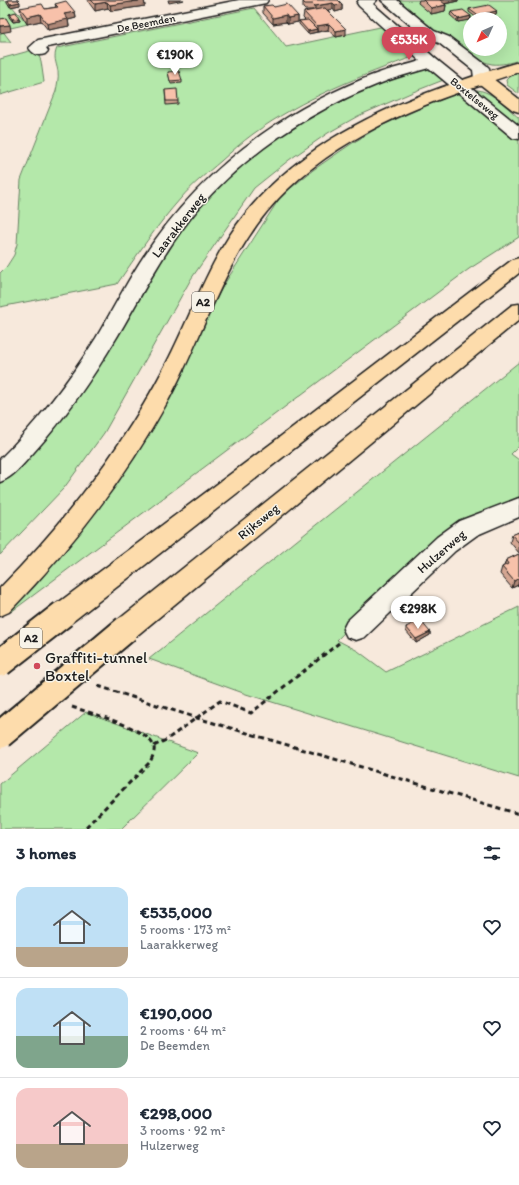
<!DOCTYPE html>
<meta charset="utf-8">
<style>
:root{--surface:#fff;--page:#f6f6f7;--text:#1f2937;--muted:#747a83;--line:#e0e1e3;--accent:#d1495b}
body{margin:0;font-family:Itim,sans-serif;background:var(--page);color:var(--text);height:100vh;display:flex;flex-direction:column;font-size:15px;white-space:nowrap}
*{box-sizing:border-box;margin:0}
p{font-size:13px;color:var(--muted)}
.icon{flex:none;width:22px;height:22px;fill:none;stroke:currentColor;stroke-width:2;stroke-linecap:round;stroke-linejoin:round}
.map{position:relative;height:829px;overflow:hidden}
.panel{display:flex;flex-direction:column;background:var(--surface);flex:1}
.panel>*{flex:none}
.needle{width:26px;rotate:225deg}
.controls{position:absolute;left:463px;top:12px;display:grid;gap:8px}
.controls a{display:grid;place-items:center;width:44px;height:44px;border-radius:50%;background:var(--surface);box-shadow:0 4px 16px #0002;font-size:20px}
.price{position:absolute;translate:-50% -34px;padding:0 9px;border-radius:14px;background:#fff;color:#222;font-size:13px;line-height:26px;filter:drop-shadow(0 1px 2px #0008)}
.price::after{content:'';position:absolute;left:50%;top:24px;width:12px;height:9px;margin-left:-6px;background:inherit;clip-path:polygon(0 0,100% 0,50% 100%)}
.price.current{background:var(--accent);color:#fff}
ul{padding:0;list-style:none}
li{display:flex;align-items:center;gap:12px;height:100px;padding:0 16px}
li+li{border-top:1px solid var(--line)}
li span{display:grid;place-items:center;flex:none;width:112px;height:80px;border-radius:12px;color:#555}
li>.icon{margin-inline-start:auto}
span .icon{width:48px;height:48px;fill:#fffc;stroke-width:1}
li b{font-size:17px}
h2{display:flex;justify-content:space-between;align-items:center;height:48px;padding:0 16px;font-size:17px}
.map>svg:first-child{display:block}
</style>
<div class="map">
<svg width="519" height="829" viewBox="0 0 519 829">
<rect width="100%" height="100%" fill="#f7e9dc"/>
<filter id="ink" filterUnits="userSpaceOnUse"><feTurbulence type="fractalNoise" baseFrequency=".025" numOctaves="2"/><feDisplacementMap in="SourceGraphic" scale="8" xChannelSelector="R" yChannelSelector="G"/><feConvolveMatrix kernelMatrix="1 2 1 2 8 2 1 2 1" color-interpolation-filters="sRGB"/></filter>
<g filter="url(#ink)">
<g fill="#b4e8aa" stroke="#688263" fill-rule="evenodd">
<polygon points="0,0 7,1 28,24 2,30 11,42 0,42"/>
<path d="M399,0H519V60C510,63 501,65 492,64C467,60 417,18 399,0ZM470,19H500V49H470Z"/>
<path d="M254,8L286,47L385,26L418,55C360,76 303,98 253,134C242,142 231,152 221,161C207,173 192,185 181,198C157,225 137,255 117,284L0,307V273L7,266L14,255L17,244L21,180L56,91C57,85 59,78 58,71C56,62 53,57 57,48Z"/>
<polygon points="36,49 41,61 44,82 0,95 0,59"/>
<polygon points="420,68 436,71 446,79 413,92 358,116 328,133 289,160 254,188 191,279 104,433 64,488 0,555 0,481 199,203 268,141 333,102"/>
<polygon points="519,72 519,94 507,85 506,80 511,75"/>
<path d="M472,90C490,88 506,107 519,118V127Z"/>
<polygon points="461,92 519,138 519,237 469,269 11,612 6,610 195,339 223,286 281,196 313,170 351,144 379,127 432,103"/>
<polygon points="519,362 519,446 511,454 519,460 519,503 482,519 440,534 337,640 358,651 386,672 519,607 519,778 246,694 149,659"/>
<polygon points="86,712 198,753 121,829 0,829 0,784"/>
</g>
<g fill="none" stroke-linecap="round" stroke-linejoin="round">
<g stroke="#1c1c1c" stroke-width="3">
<g id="minor">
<path d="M239,0H268L266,3L261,4L48,47L46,48L48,51L45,54C38,56 34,55 29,48L38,40L43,39Z"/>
<path d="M359,0H377L373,4L436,59L519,126V139L513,138L429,68C411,73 393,78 376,85C310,111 244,155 198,209C165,248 143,293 117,337C93,377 66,417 34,452C24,463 14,477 0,482V459C37,423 68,382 96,338C111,313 124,287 140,262C195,177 269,118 363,79C381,71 401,67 420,61L359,6L357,3Z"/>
<polygon points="381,0 397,0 434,31 449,37 486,65 489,68 490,78 488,81 482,83 476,81 474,78 473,70 439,43 424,37"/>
<polygon points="519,498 519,517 477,535 455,551 365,637 356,640 347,637 343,629 347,621 437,537 459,521"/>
</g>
</g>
<g stroke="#1c1c1c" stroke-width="3">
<polygon id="major" points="482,73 488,75 519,99 519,112 513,110 476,81 474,78 476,75"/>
</g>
<g stroke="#1c1c1c" stroke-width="3">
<g id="highway">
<path d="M519,62V72C438,98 352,128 289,188C227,246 208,327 169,399C126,478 71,548 9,612L0,616V588C65,522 122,449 165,366C192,315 209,258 246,213C299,147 378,109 457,82C477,75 498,68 519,62Z"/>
<polygon points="519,258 519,273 72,622 63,625 54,622 50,614 54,606 272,443 512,260"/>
<polygon points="519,304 519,320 135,637 126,640 117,637 113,629 117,621 512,305"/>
</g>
</g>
<g stroke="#1c1c1c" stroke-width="3" stroke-dasharray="5 3.5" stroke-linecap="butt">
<polyline points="98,686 197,718 519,814"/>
<path d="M72,707C90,713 149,728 154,747C155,752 152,758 150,762L84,829"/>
<polyline points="154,746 166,740 220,701 251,713 339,643"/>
</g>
<use href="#minor" fill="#f7f3e8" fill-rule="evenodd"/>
<use href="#major" fill="#fddcac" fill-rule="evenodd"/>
<use href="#highway" fill="#fddcac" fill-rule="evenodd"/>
<g stroke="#1c1c1c" stroke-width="30" stroke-linecap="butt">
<g id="highway-bridge">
<polyline points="0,663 63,614"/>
<polyline points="0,735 126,629"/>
</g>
</g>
<use href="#highway-bridge" stroke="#fddcac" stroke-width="26"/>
</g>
<g fill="#d4a692" stroke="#1c1c1c">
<polygon points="7,0 18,0 20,5 10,7 7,2"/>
<polygon points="87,0 144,0 145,6 111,11 108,8 95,11"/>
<polygon points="419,0 458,0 458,1 445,4 446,5 445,11 431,14 418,3"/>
<polygon points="303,2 342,4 342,10 335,12 333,9 328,10 346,35 336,37 328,30 308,34 299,24 299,21 305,20 303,18 304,12 313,10 305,10 303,8"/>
<polygon points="55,4 75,12 76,18 68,20 69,26 48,30 41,21 27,24 21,14 20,8 45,9 56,7"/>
<polygon points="263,6 274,7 298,16 298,22 288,24 286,22 273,24 263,13"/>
<polygon points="469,9 497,11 496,14 477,18 469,12"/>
<polygon points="451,12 471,16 471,19 458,22 450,15"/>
<polygon points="9,14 19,18 20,21 13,22 9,17"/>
<polygon points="168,72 182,80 182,83 171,84"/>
<polygon points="165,90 178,101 178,104 166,105"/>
<polygon points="519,532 519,553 510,542 512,535"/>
<polygon points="519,554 519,586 518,585 512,588 500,574 502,567 504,566 506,560"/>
<polygon points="406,627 430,632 430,635 416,643 406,631"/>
</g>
<g fill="#ad8777" stroke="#1c1c1c">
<polygon points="144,0 145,6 111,11 110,5"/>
<polygon points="168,0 184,0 169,3"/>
<polygon points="439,0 458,0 458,1 438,5"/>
<polygon points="20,2 20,5 10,7 10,4"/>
<polygon points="107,2 108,8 95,11 95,4"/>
<polygon points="333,3 333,9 315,13 315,6"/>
<polygon points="342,4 342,10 335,12 335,5"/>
<polygon points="446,5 445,11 431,14 431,8"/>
<polygon points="497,11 496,14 477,18 477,15"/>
<polygon points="75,12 76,18 68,20 69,26 48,30 47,24 64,14"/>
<polygon points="40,14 41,21 27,24 27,17"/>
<polygon points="286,15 286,22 273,24 273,18"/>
<polygon points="298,16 298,22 288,24 288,18"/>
<polygon points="471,16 470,20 458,22 458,19"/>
<polygon points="19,18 20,21 13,22 12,19"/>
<polygon points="329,24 328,30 317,32 317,26"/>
<polygon points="10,25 11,31 0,33 0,26"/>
<polygon points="317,29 317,32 308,34 308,31"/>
<polygon points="346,29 346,35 336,37 336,31"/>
<polygon points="519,578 518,585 512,588 514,581"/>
<polygon points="430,632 430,635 416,643 416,639"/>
</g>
<g fill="#f7c1aa" stroke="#1c1c1c">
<polygon points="8,0 18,0 20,2 10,4"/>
<polygon points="91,0 144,0 110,5 107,2 95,4"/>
<polygon points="305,0 338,0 342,4 335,5 333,3 315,6 313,4 305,4 303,2"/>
<polygon points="423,0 440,0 446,5 431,8"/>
<polygon points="66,1 75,12 64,14 68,19 47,24 40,14 27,17 20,8 42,4 45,9 58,7 55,4"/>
<polygon points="287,4 298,16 288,18 286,15 273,18 263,6 272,5 274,7"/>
<polygon points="489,5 497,11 477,15 469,9"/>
<polygon points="325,8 346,29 336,31 329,24 317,26 304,12"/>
<polygon points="463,10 471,16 458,19 451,12"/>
<polygon points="16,12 19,18 12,19 9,14"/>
<polygon points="6,18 10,25 0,26 0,19"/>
<polygon points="308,20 317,29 308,31 299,21"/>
<polygon points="179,71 182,80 170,81 168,72"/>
<polygon points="177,89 178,101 166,101 165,90"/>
<polygon points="519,532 519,543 512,535"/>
<polygon points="519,554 519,578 514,581 502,567 508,564 506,560"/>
<polygon points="420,620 430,632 416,639 406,627"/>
</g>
</g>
<circle fill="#d1495b" stroke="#f7f3e8" stroke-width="1.5" cx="37" cy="666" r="4"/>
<g text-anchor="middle" stroke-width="3" stroke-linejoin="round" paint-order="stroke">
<g font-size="11" fill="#1c1c1c" stroke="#f7f3e8">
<text transform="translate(146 23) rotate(-11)" y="4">De Beemden</text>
<text transform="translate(475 98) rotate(39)" y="4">Boxtelseweg</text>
</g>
<g fill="#f7f3e8" stroke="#5e5c59" stroke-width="1">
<rect x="192" y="292" width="22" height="20" rx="3"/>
<rect x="20" y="628" width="22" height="20" rx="3"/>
</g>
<g font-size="12" font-weight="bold" fill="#1c1c1c">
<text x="203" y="306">A2</text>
<text x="31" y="642">A2</text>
</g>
<g font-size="13" fill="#1c1c1c" stroke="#f7f3e8">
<text transform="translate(178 225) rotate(-52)" y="5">Laarakkerweg</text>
<text transform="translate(258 521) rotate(-39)" y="5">Rijksweg</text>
<text transform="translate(441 551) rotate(-41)" y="5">Hulzerweg</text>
</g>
<g font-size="16" fill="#1c1c1c" stroke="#f7f3e8" text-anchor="start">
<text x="45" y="663">Graffiti-tunnel<tspan x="45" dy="18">Boxtel</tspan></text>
</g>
</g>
</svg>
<div class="controls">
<a><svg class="needle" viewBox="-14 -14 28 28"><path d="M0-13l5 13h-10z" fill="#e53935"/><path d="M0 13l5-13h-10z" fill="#747a83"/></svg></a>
</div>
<b class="price current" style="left:409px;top:61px">€535K</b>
<b class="price" style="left:175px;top:76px">€190K</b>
<b class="price" style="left:418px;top:630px">€298K</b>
</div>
<section class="panel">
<h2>3 homes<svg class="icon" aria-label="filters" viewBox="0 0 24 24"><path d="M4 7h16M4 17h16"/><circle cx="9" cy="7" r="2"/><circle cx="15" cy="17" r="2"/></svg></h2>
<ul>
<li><span style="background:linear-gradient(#bfe0f5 75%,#b9a48a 0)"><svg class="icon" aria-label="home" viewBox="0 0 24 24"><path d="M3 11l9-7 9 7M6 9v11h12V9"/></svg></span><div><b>€535,000</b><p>5 rooms · 173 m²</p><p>Laarakkerweg</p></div><svg class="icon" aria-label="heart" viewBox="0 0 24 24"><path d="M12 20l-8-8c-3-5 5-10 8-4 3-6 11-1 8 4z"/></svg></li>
<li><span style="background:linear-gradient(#bfe0f5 60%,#7fa58c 0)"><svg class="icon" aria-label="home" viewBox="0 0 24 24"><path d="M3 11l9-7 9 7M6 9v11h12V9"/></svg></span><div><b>€190,000</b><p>2 rooms · 64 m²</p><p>De Beemden</p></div><svg class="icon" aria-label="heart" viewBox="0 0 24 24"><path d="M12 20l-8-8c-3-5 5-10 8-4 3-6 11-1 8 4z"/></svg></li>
<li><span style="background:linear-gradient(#f6c9c9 70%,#b9a48a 0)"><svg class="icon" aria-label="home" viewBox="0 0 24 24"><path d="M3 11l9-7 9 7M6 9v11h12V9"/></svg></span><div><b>€298,000</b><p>3 rooms · 92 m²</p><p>Hulzerweg</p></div><svg class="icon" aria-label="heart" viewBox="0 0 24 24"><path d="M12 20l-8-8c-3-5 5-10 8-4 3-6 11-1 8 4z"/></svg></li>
</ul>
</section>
